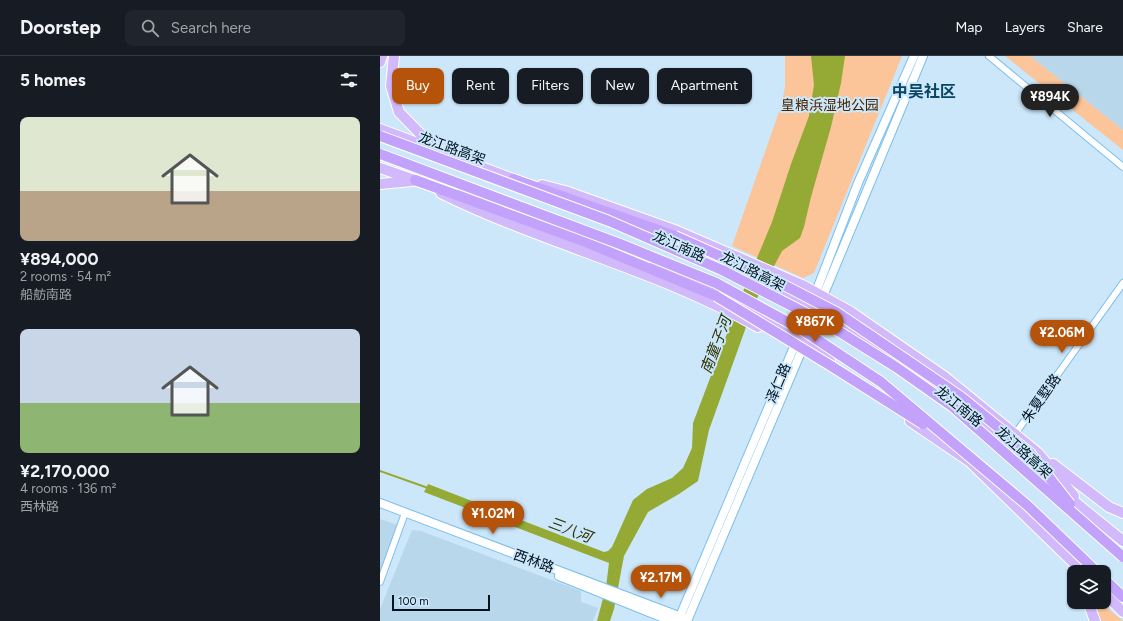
<!DOCTYPE html>
<meta charset="utf-8">
<style>
:root{--surface:#171b24;--page:#20242c;--text:#f1f3f6;--muted:#9ea1a6;--line:#363941;--accent:#b45309}
body{margin:0;font-family:Figtree,"Noto Sans SC",sans-serif;background:var(--page);color:var(--text);height:100vh;display:flex;flex-direction:column;font-size:15px;white-space:nowrap}
*{box-sizing:border-box;margin:0}
p{font-size:13px;color:var(--muted)}
.icon{flex:none;width:22px;height:22px;fill:none;stroke:currentColor;stroke-width:2;stroke-linecap:round;stroke-linejoin:round}
.map{position:relative;flex:1;overflow:hidden}
.details{display:flex;flex-direction:column;background:var(--surface);width:380px}
.details>*{flex:none}
.guide{position:absolute;left:12px;top:12px;width:380px;height:36px;display:flex;gap:8px}
.tools{position:absolute;left:687px;top:509px;display:grid;gap:8px}
.tools a{display:grid;place-items:center;width:44px;height:44px;border-radius:8px;background:var(--surface);box-shadow:0 1px 3px #0004;font-size:20px}
.scale{position:absolute;left:12px;bottom:10px;width:98px;box-sizing:border-box;padding-left:4px;border:2px solid #00121f;border-top:0;font-size:11px;line-height:14px;white-space:nowrap;color:#00121f;-webkit-text-stroke:3px #cce7fa;paint-order:stroke}
.price{position:absolute;translate:-50% -34px;padding:0 9px;border-radius:14px;background:var(--accent);color:#fff;font-size:13px;line-height:26px;filter:drop-shadow(0 1px 2px #0008)}
.price::after{content:'';position:absolute;left:50%;top:24px;width:12px;height:9px;margin-left:-6px;background:inherit;clip-path:polygon(0 0,100% 0,50% 100%)}
.price.selected{background:#222;color:#fff}
ul{padding:0;list-style:none}
li{display:grid;align-content:center;gap:8px;height:212px;padding:0 20px}
li span{display:grid;place-items:center;height:124px;border-radius:8px;color:#555}
li>.icon{margin-inline-start:auto}
span .icon{width:72px;height:72px;fill:#fffc;stroke-width:1}
li b{font-size:17px}
h2{display:flex;justify-content:space-between;align-items:center;height:48px;padding:0 20px;font-size:17px}
.pill{padding:0 14px;border-radius:8px;background:var(--surface);box-shadow:0 1px 3px #0004;font-size:14px;line-height:36px}
.pill.selected{background:var(--accent);color:#fff}
header{display:flex;align-items:center;gap:24px;box-sizing:border-box;height:56px;padding:0 20px;background:var(--surface);border-bottom:1px solid var(--line)}
header strong{font-size:19px}
nav{display:flex;gap:22px;margin-inline-start:auto;font-size:14px}
.search{width:280px;height:36px;background:var(--page);display:flex;align-items:center;gap:10px;box-sizing:border-box;padding:0 14px;border-radius:8px;color:var(--muted);font-size:15px}
main{display:flex;flex:1;min-height:0}
.map>svg:first-child{display:block}
</style>
<header>
<strong>Doorstep</strong>
<div class="search"><svg class="icon" aria-label="search" viewBox="0 0 24 24"><circle cx="10" cy="10" r="6"/><path d="M15 15l6 6"/></svg>Search here</div>
<nav><a>Map</a><a>Layers</a><a>Share</a></nav>
</header>
<main>
<section class="details">
<h2>5 homes<svg class="icon" aria-label="filters" viewBox="0 0 24 24"><path d="M4 7h16M4 17h16"/><circle cx="9" cy="7" r="2"/><circle cx="15" cy="17" r="2"/></svg></h2>
<ul>
<li><span style="background:linear-gradient(#dfe7d0 60%,#b9a48a 0)"><svg class="icon" aria-label="home" viewBox="0 0 24 24"><path d="M3 11l9-7 9 7M6 9v11h12V9"/></svg></span><div><b>¥894,000</b><p>2 rooms · 54 m²</p><p>船舫南路</p></div></li>
<li><span style="background:linear-gradient(#c9d6e8 60%,#8fb573 0)"><svg class="icon" aria-label="home" viewBox="0 0 24 24"><path d="M3 11l9-7 9 7M6 9v11h12V9"/></svg></span><div><b>¥2,170,000</b><p>4 rooms · 136 m²</p><p>西林路</p></div></li>
</ul>
</section>
<div class="map">
<svg width="743" height="565" viewBox="0 0 743 565">
<rect width="100%" height="100%" fill="#cce7fa"/>
<g fill="#b9d7eb">
<polygon points="650,0 743,0 743,74"/>
<polygon points="0,463 18,469 0,516"/>
<polygon points="32,474 41,475 201,535 201,546 218,552 213,565 0,565 0,553"/>
</g>
<g fill="#fbc499">
<polygon points="405,0 522,0 434,217 423,222 352,190 400,53 405,32"/>
<polygon points="625,0 650,0 743,74 743,94"/>
<polygon points="710,546 720,546 743,565 720,565"/>
</g>
<polygon fill="#95aa34" points="431,0 465,0 461,27 451,71 431,141 424,171 420,182 402,195 375,246 329,374 318,425 299,438 268,456 244,500 234,553 230,565 217,565 226,531 229,507 44,436 48,428 224,496 228,495 232,491 253,444 267,433 292,422 303,412 312,392 313,367 362,238 392,166 411,108 429,60 434,29"/>
<g fill="none" stroke-linecap="round" stroke-linejoin="round">
<polyline stroke="#95aa34" stroke-width="2" points="0,415 48,432"/>
<g stroke="#79bfee" stroke-width="8">
<g id="minor">
<polyline points="609,0 743,111"/>
<polyline points="635,378 743,227"/>
<polyline points="0,526 25,457"/>
</g>
</g>
<g stroke="#79bfee" stroke-width="10">
<g id="tertiary">
<polyline points="434,241 478,127 534,0"/>
<polyline points="441,245 543,0"/>
<polyline points="0,447 304,562"/>
<polyline points="179,520 291,565"/>
<polyline points="298,565 414,291 429,254"/>
<polyline points="307,565 421,296 436,256"/>
</g>
</g>
<g stroke="#fff" stroke-width="12">
<g id="primary">
<polyline points="14,0 11,30 19,56 54,92"/>
<polyline points="0,6 2,0"/>
<polyline points="0,73 141,126"/>
<polyline points="0,112 43,127"/>
<polyline points="0,128 32,125"/>
<polyline points="162,129 185,135 297,175 422,229 471,256 565,321 658,397 694,440"/>
<path d="M61,137C164,188 278,214 378,271"/>
<polyline points="81,137 120,147"/>
<polyline points="248,168 294,186 333,205"/>
<polyline points="275,207 358,245 417,279 450,305"/>
<polyline points="381,229 429,252 537,316 669,425"/>
<polyline points="530,365 589,405 703,516"/>
<polyline points="673,408 729,451 743,457"/>
<polyline points="685,438 743,485"/>
<polyline points="724,537 743,556"/>
<polyline points="708,546 715,565"/>
</g>
</g>
<g stroke="#fff" stroke-width="12">
<g id="trunk">
<polyline points="133,123 295,180"/>
<polyline points="35,124 203,185 336,240"/>
<polyline points="724,523 743,541"/>
</g>
</g>
<use href="#minor" stroke="#fff" stroke-width="6"/>
<use href="#tertiary" stroke="#fff" stroke-width="8"/>
<use href="#primary" stroke="#d1b9fb" stroke-width="10"/>
<use href="#trunk" stroke="#c2a2fa" stroke-width="10"/>
<g stroke="#fff" stroke-width="12" stroke-linecap="butt">
<g id="trunk-bridge">
<polyline points="0,80 229,165 342,214 447,268 516,311 573,351 743,501"/>
<polyline points="0,98 240,188 336,227 424,275 501,326 647,449 717,516"/>
<polyline points="295,180 396,225 456,256 540,313 581,341 650,397 690,448"/>
<polyline points="336,240 448,308 543,368"/>
</g>
</g>
<use href="#trunk-bridge" stroke="#c2a2fa" stroke-width="10"/>
</g>
<g text-anchor="middle" stroke-width="4" stroke-linejoin="round" paint-order="stroke">
<g font-size="14" fill="#482503" stroke="#cce7fa">
<text x="450" y="54">皇粮浜湿地公园</text>
</g>
<g font-size="14" fill="#00121f" stroke="#cce7fa">
<text transform="translate(72 92) rotate(20)" y="5">龙江路高架</text>
<text transform="translate(299 190) rotate(24)" y="5">龙江南路</text>
<text transform="translate(373 215) rotate(27)" y="5">龙江路高架</text>
<text transform="translate(398 327) rotate(-67)" y="5">泽仁路</text>
<text transform="translate(661 342) rotate(-55)" y="5">朱夏墅路</text>
<text transform="translate(579 350) rotate(39)" y="5">龙江南路</text>
<text transform="translate(644 396) rotate(42)" y="5">龙江路高架</text>
<text transform="translate(154 505) rotate(20)" y="5">西林路</text>
</g>
<g font-size="15" font-style="italic" fill="#2e3605" stroke="#cce7fa">
<text transform="translate(336 289) rotate(-69)" y="5">南童子河</text>
<text transform="translate(190 474) rotate(21)" y="5">三八河</text>
</g>
<g font-size="16" font-weight="bold" fill="#084463" stroke="#cce7fa">
<text x="544" y="41">中吴社区</text>
</g>
</g>
</svg>
<div class="tools">
<a><svg class="icon" aria-label="layers" viewBox="0 0 24 24"><path d="M12 4l9 5-9 5-9-5zM3 14l9 5 9-5"/></svg></a>
</div>
<div class="scale">100 m</div>
<b class="price selected" style="left:670px;top:62px">¥894K</b>
<b class="price" style="left:435px;top:287px">¥867K</b>
<b class="price" style="left:682px;top:298px">¥2.06M</b>
<b class="price" style="left:113px;top:479px">¥1.02M</b>
<b class="price" style="left:281px;top:543px">¥2.17M</b>
<div class="guide">
<a class="pill selected">Buy</a>
<a class="pill">Rent</a>
<a class="pill">Filters</a>
<a class="pill">New</a>
<a class="pill">Apartment</a>
</div>
</div>
</main>
